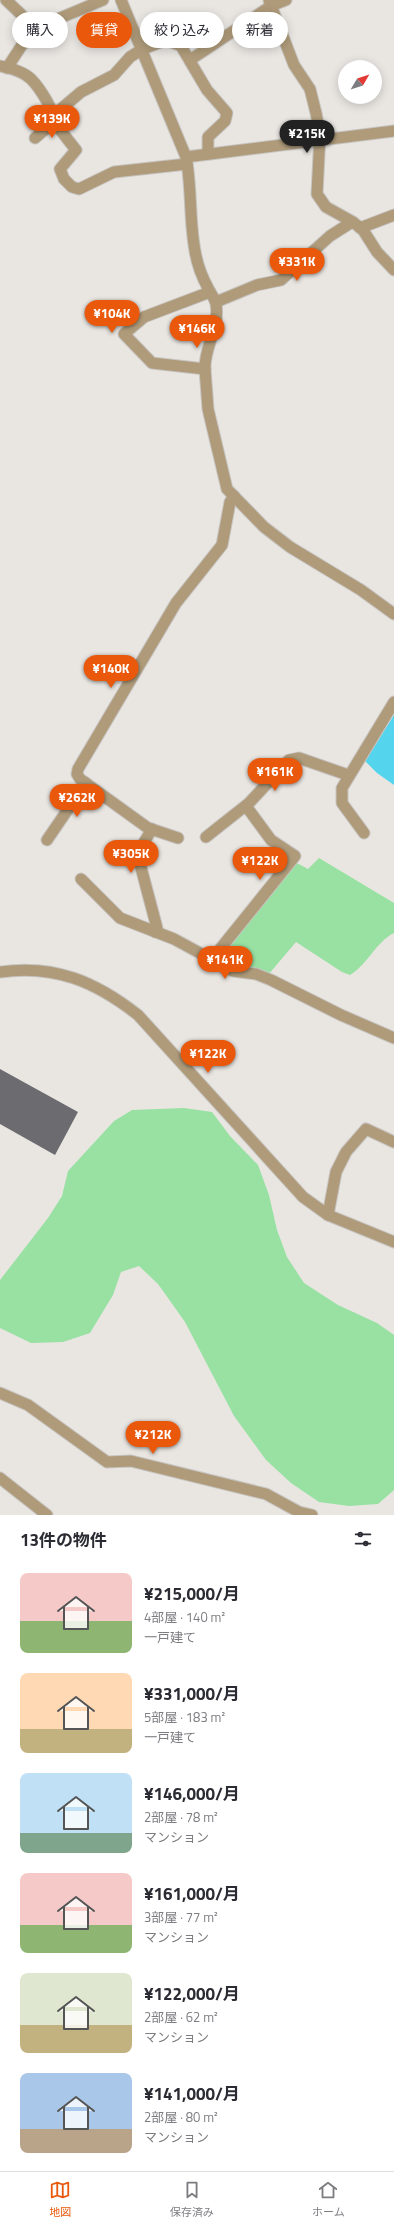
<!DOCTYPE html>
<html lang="ja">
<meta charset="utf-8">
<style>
:root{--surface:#fff;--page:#f2f2f3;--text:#2b2b33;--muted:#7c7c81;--line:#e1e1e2;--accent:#ea580c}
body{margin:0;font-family:"Titillium Web","Noto Sans JP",sans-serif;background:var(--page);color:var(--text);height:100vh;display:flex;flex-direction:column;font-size:15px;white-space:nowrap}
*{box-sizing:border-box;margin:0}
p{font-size:13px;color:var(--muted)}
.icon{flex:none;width:22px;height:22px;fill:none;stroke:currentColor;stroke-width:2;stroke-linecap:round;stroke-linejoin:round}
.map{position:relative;height:1515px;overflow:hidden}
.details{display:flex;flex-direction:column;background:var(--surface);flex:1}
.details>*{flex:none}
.hud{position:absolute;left:12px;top:12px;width:370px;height:36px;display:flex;gap:8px}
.needle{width:26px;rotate:51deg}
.fabs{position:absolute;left:338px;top:60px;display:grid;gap:8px}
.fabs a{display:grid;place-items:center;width:44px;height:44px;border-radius:50%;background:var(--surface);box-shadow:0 2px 10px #0003;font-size:20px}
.price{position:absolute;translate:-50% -34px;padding:0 9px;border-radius:14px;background:var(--accent);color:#fff;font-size:13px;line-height:26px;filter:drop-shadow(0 1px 2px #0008)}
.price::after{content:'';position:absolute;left:50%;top:24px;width:12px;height:9px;margin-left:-6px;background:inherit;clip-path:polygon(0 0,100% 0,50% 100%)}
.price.on{background:#222;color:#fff}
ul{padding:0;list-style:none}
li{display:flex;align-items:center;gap:12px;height:100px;padding:0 20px}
li span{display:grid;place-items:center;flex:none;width:112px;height:80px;border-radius:8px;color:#555}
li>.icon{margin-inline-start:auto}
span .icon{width:48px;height:48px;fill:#fffc;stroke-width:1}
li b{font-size:17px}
h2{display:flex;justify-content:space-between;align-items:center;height:48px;padding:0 20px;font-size:17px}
.pill{padding:0 14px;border-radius:18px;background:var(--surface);box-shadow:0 2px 10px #0003;font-size:14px;line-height:36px}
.pill.on{background:var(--accent);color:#fff}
.tab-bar{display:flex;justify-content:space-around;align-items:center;height:56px;border-top:1px solid var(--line);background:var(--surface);font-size:11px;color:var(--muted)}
.tab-bar a{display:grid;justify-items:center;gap:2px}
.tab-bar .on{color:var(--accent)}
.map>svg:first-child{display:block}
</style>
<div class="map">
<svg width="394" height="1515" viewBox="0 0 394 1515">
<rect width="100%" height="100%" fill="#e9e6e2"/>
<g fill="#98e1a3">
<path d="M319,858L394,903V933C376,942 367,965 350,975L342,972L296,942L268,975L238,968L217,958L295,862L308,869Z"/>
<polygon points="184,1108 212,1112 230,1136 258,1165 269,1195 277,1230 287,1257 304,1283 338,1305 377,1323 394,1335 394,1490 378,1504 349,1506 319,1502 291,1483 266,1460 234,1416 185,1322 158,1284 139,1266 121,1272 113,1295 90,1333 63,1342 31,1343 0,1328 0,1280 48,1218 62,1196 68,1171 114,1121 132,1110"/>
</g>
<polygon fill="#55d4ee" points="394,715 394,785 377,773 365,761"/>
<polygon fill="#6c6c70" points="0,1069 78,1112 55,1155 0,1124"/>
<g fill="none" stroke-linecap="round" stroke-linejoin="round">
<g stroke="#c7c4c1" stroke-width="13">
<g id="minor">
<polyline points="6,0 25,18 35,35"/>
<path d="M121,0L186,157C192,188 189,219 195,251C197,263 202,277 208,288C210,293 215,298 216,304C220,328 204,347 205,369L208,409L227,489L264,527L290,547L361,590L394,614"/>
<polyline points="269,0 294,65 310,89 316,113 320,134 317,194 326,207 353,222 363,230 377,252 394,270"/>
<polyline points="190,60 271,6 286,0"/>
<path d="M0,66C10,68 24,72 31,79C39,87 55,111 54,122L76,150L60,169L64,179L72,187L79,189L114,172L187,164"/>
<polyline points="7,68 22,45 35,35 44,33 60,18 103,0"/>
<polyline points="55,114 81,92 114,75 130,57 141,50 166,40 181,46 207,90 227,113 225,121 208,137 208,154"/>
<polyline points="35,138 54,122"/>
<polyline points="186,157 394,131"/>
<polyline points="360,228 394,215"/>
<polyline points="216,302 257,285 281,280 330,236 352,222"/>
<polyline points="205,369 152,363 124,334 144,317 210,292"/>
<polyline points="152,829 140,849 139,860 157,928 155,932"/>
<polyline points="364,833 342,803 342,788 394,702"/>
<polyline points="206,837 249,803 289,760 299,758 348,775"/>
<polyline points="178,838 148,828 80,779 77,774 78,769 176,603 222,545 230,502 234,496"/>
<polyline points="47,840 86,783"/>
<polyline points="81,879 120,918 174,939 233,971 256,974 271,980 341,1015 394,1038"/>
<polyline points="212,959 295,856 271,840 246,806"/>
<path d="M0,972C55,964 96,982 138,1015L303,1197L328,1215L394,1242"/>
<polyline points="328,1215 336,1172 346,1152 366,1129 394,1142"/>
<polyline points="0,1393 28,1405 107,1462 131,1461 266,1494 299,1512 312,1515"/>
<polyline points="0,1478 47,1515"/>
</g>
</g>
<use href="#minor" stroke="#af9b7a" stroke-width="11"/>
</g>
</svg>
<div class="fabs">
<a><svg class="needle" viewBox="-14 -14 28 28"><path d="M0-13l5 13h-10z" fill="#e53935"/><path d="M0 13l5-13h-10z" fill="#7c7c81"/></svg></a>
</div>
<b class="price" style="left:52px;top:139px">¥139K</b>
<b class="price on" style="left:307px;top:154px">¥215K</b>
<b class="price" style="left:297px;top:282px">¥331K</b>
<b class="price" style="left:112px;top:334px">¥104K</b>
<b class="price" style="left:197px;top:349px">¥146K</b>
<b class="price" style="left:111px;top:689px">¥140K</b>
<b class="price" style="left:275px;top:792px">¥161K</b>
<b class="price" style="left:77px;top:818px">¥262K</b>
<b class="price" style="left:131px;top:874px">¥305K</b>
<b class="price" style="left:260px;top:881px">¥122K</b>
<b class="price" style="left:225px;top:980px">¥141K</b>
<b class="price" style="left:208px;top:1074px">¥122K</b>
<b class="price" style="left:153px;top:1455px">¥212K</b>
<div class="hud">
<a class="pill">購入</a>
<a class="pill on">賃貸</a>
<a class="pill">絞り込み</a>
<a class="pill">新着</a>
</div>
</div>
<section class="details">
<h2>13件の物件<svg class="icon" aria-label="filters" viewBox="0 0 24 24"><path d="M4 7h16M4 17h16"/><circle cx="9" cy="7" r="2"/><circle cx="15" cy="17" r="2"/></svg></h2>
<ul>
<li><span style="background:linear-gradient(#f6c9c9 60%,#8fb573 0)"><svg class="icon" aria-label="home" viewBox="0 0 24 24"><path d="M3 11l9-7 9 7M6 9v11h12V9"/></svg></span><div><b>¥215,000/月</b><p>4部屋 · 140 m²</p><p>一戸建て</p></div></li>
<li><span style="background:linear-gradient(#ffd9b3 70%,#c2b280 0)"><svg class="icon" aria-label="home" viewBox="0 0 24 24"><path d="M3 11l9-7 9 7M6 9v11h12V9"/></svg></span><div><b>¥331,000/月</b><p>5部屋 · 183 m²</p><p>一戸建て</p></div></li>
<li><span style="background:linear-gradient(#bfe0f5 75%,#7fa58c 0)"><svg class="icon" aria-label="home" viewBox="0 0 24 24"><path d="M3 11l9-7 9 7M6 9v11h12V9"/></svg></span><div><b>¥146,000/月</b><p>2部屋 · 78 m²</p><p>マンション</p></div></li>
<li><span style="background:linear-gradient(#f6c9c9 65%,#8fb573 0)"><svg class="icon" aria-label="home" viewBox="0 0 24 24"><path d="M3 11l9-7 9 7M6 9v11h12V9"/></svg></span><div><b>¥161,000/月</b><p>3部屋 · 77 m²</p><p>マンション</p></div></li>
<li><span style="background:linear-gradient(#dfe7d0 65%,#c2b280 0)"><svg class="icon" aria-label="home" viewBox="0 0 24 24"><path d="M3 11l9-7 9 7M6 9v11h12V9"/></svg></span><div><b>¥122,000/月</b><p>2部屋 · 62 m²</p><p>マンション</p></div></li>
<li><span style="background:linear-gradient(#a9c7e8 70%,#b9a48a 0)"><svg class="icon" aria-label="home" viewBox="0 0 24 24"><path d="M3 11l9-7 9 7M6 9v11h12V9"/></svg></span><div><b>¥141,000/月</b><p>2部屋 · 80 m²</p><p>マンション</p></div></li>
</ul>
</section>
<nav class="tab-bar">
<a class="on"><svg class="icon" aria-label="map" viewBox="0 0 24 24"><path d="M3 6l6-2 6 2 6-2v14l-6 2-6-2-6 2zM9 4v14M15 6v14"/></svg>地図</a>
<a><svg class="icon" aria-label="saved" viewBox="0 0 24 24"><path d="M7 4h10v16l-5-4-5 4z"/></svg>保存済み</a>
<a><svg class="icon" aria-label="home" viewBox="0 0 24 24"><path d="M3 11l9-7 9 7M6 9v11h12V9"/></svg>ホーム</a>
</nav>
